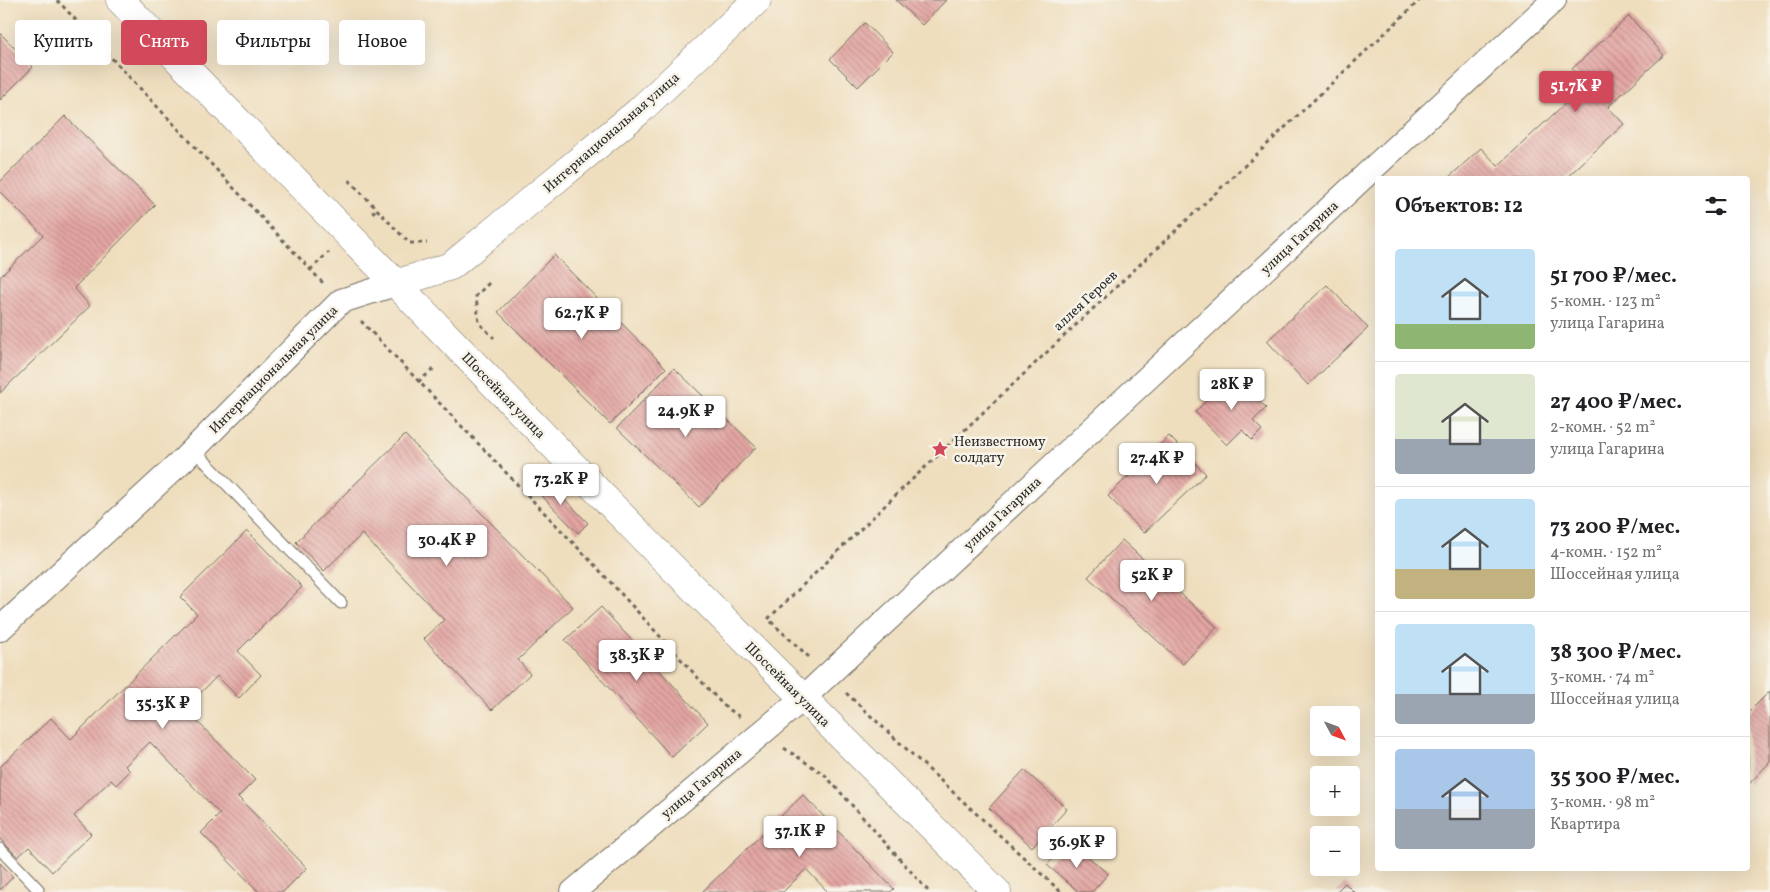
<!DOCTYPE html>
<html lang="ru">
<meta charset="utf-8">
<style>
:root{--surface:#fff;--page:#f6f6f6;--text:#202124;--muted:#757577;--line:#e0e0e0;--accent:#d1495b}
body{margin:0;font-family:Vollkorn,serif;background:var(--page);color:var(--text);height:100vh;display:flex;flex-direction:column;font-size:19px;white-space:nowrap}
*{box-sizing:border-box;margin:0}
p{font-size:16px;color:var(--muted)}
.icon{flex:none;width:28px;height:28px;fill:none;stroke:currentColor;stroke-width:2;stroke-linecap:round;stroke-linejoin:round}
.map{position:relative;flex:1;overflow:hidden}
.panel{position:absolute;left:1375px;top:176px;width:375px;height:695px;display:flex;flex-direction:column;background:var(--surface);border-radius:5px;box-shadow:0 5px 20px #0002}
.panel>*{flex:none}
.banner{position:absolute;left:15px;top:20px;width:475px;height:45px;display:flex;gap:10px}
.needle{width:32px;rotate:131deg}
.fabs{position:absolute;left:1310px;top:706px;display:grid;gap:10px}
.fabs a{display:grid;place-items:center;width:50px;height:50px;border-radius:5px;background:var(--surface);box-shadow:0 5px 20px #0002;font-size:25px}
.price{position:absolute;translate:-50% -42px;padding:0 11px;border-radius:5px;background:#fff;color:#222;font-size:16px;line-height:32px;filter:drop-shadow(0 1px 2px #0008)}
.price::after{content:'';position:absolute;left:50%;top:30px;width:15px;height:11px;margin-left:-8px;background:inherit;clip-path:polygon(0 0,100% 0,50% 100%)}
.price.active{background:var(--accent);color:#fff}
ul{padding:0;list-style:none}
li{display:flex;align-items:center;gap:15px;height:125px;padding:0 20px}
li+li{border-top:1px solid var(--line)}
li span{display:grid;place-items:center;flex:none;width:140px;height:100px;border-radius:5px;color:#555}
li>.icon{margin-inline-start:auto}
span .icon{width:60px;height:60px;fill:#fffc;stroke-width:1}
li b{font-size:21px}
h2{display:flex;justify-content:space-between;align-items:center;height:60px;padding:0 20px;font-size:21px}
.pill{padding:0 18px;border-radius:5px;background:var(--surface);box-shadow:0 5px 20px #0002;font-size:18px;line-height:45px}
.pill.active{background:var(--accent);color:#fff}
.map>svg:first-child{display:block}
</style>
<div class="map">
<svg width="1770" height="892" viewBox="0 0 1770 892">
<defs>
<pattern id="building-back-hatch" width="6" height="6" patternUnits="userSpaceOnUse" patternTransform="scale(1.25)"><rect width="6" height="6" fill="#e4a6a3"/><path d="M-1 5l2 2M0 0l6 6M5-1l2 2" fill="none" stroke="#b98785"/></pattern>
</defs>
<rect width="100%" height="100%" fill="#f7f3e8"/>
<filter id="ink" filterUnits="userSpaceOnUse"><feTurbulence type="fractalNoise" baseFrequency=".02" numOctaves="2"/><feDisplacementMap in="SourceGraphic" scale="10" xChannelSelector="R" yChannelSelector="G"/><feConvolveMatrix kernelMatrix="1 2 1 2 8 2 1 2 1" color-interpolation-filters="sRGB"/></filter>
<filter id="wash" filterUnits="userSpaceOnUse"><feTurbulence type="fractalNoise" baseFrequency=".0096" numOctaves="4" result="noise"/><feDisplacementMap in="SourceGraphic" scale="20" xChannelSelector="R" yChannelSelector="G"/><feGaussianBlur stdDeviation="1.12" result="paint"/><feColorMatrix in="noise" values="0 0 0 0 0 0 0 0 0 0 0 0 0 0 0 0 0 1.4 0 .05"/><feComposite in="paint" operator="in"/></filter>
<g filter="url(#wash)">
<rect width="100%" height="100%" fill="#efdebe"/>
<g id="blocks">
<g fill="url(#building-back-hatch)">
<polygon points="896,0 946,0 922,25"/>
<polygon points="1629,16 1664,55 1608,107 1624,124 1565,179 1447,179 1481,148 1498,166 1586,84 1572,69"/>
<polygon points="865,23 893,52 858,87 830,59"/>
<polygon points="0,33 33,67 0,100"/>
<polygon points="65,116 155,205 74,288 90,306 0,393 0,277 43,235 0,192 0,182"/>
<polygon points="554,255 666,368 610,424 498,312"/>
<polygon points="1327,285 1368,328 1308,385 1267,341"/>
<polygon points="674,368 756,447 699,507 617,428"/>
<polygon points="1233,374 1266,408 1253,421 1262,430 1252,440 1242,430 1227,445 1195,412"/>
<polygon points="405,435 573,607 518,660 530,674 492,710 424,639 444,620 362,534 324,571 296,542"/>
<polygon points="1169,436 1206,474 1144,533 1108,496"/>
<polygon points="545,479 588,523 578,533 535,489"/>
<polygon points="247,531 302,587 238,651 261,675 239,698 217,676 185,709 255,780 238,797 307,868 283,892 259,892 201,833 220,814 150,742 125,766 130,771 116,785 111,780 74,816 91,834 52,872 29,847 18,857 0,839 0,767 51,718 71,739 197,614 180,597"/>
<polygon points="1122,540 1217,627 1183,664 1088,577"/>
<polygon points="601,607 708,723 672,757 565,640"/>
<polygon points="1770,691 1770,762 1748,785 1748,713"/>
<polygon points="1024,770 1067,809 1032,847 989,808"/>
<polygon points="803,795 894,889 890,892 828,892 806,869 783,892 702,892"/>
<polygon points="1069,840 1108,874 1092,892 1079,892 1047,865"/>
<polygon points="0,863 13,877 0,890"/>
<polygon points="1345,883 1354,892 1336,892"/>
</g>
</g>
</g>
<g filter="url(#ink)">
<use href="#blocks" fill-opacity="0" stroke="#706a5e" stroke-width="1"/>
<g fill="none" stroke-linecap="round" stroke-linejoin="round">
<g stroke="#706a5e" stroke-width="13">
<g id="lane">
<polyline points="193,449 341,603"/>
<polyline points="0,849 38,889"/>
</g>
</g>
<g stroke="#706a5e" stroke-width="26">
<g id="street">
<polyline points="0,629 182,461 341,301 395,284"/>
<polyline points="573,892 802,699 1554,0"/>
</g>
</g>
<g stroke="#706a5e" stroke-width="29">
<g id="secondary">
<polyline points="120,0 659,554 997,892"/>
<polyline points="395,284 451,266 638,112 757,0"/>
</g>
</g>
<g stroke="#706a5e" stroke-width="3" stroke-dasharray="4 4" stroke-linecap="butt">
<polyline points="57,0 324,284"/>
<polyline points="349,180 409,243 427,243"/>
<polyline points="372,213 377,209"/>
<polyline points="310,270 329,252"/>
<polyline points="489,283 476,296 479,323 494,338"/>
<polyline points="361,321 602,573 723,705 740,717"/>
<polyline points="418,382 436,367"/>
<polyline points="809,657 768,619 901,490 1420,0"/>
<polyline points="846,693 1061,892"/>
<polyline points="784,748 825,775 929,892"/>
</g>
<use href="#lane" stroke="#fff" stroke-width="11"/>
<use href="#street" stroke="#fff" stroke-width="24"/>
<use href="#secondary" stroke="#fff" stroke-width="28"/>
</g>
</g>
<defs>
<g id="sight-bare" transform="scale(1.35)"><path d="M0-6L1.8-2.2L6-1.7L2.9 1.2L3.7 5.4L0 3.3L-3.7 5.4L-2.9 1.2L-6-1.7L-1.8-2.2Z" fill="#d1495b" stroke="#f7f3e8" stroke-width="2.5" paint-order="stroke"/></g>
</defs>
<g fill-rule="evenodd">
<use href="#sight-bare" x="940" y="449"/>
</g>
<g text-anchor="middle" stroke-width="5" stroke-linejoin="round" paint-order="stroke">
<g font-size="14" fill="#2b2b2b" stroke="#f7f3e8">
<text transform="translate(611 132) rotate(-41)" y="5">Интернациональная улица</text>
<text transform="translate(1299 237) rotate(-43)" y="5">улица Гагарина</text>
<text transform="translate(1085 300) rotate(-43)" y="5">аллея Героев</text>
<text transform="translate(273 369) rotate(-45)" y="5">Интернациональная улица</text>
<text transform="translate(504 395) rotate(46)" y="5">Шоссейная улица</text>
<text transform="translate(1002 513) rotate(-43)" y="5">улица Гагарина</text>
<text transform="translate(788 684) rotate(45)" y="5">Шоссейная улица</text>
<text transform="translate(701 783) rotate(-40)" y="5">улица Гагарина</text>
</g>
<g font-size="14" fill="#2b2b2b" stroke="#f7f3e8" text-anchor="start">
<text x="954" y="446">Неизвестному<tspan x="954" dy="16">солдату</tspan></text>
</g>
</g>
</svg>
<div class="fabs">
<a><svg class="needle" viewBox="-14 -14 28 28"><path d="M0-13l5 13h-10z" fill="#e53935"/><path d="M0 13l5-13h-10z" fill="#757577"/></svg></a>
<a>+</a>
<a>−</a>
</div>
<b class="price active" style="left:1576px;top:113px">51.7K ₽</b>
<b class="price" style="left:582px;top:340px">62.7K ₽</b>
<b class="price" style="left:1232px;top:411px">28K ₽</b>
<b class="price" style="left:686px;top:438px">24.9K ₽</b>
<b class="price" style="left:1157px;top:485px">27.4K ₽</b>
<b class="price" style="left:561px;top:506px">73.2K ₽</b>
<b class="price" style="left:447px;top:567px">30.4K ₽</b>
<b class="price" style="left:1152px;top:602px">52K ₽</b>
<b class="price" style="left:637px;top:682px">38.3K ₽</b>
<b class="price" style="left:163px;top:730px">35.3K ₽</b>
<b class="price" style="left:800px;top:858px">37.1K ₽</b>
<b class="price" style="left:1077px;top:869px">36.9K ₽</b>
<div class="banner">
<a class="pill">Купить</a>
<a class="pill active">Снять</a>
<a class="pill">Фильтры</a>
<a class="pill">Новое</a>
</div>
<section class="panel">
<h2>Объектов: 12<svg class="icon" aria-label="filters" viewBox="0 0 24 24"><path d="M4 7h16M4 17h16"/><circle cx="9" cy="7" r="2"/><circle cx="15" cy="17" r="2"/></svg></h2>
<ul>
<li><span style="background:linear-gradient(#bfe0f5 75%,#8fb573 0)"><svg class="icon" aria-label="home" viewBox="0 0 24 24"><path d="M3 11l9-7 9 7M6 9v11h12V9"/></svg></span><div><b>51 700 ₽/мес.</b><p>5-комн. · 123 m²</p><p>улица Гагарина</p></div></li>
<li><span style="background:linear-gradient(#dfe7d0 65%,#9aa5b1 0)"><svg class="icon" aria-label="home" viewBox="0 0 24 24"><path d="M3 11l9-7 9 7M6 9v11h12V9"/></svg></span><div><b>27 400 ₽/мес.</b><p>2-комн. · 52 m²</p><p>улица Гагарина</p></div></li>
<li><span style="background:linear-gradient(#bfe0f5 70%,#c2b280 0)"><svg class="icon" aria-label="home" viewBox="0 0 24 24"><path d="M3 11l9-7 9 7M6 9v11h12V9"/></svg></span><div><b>73 200 ₽/мес.</b><p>4-комн. · 152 m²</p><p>Шоссейная улица</p></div></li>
<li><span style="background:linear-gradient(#bfe0f5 70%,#9aa5b1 0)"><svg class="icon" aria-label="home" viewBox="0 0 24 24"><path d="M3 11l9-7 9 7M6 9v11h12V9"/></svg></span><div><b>38 300 ₽/мес.</b><p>3-комн. · 74 m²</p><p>Шоссейная улица</p></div></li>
<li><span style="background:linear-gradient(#a9c7e8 60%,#9aa5b1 0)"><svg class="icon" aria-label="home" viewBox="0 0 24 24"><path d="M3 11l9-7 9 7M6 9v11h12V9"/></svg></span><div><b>35 300 ₽/мес.</b><p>3-комн. · 98 m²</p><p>Квартира</p></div></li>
</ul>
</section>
</div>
